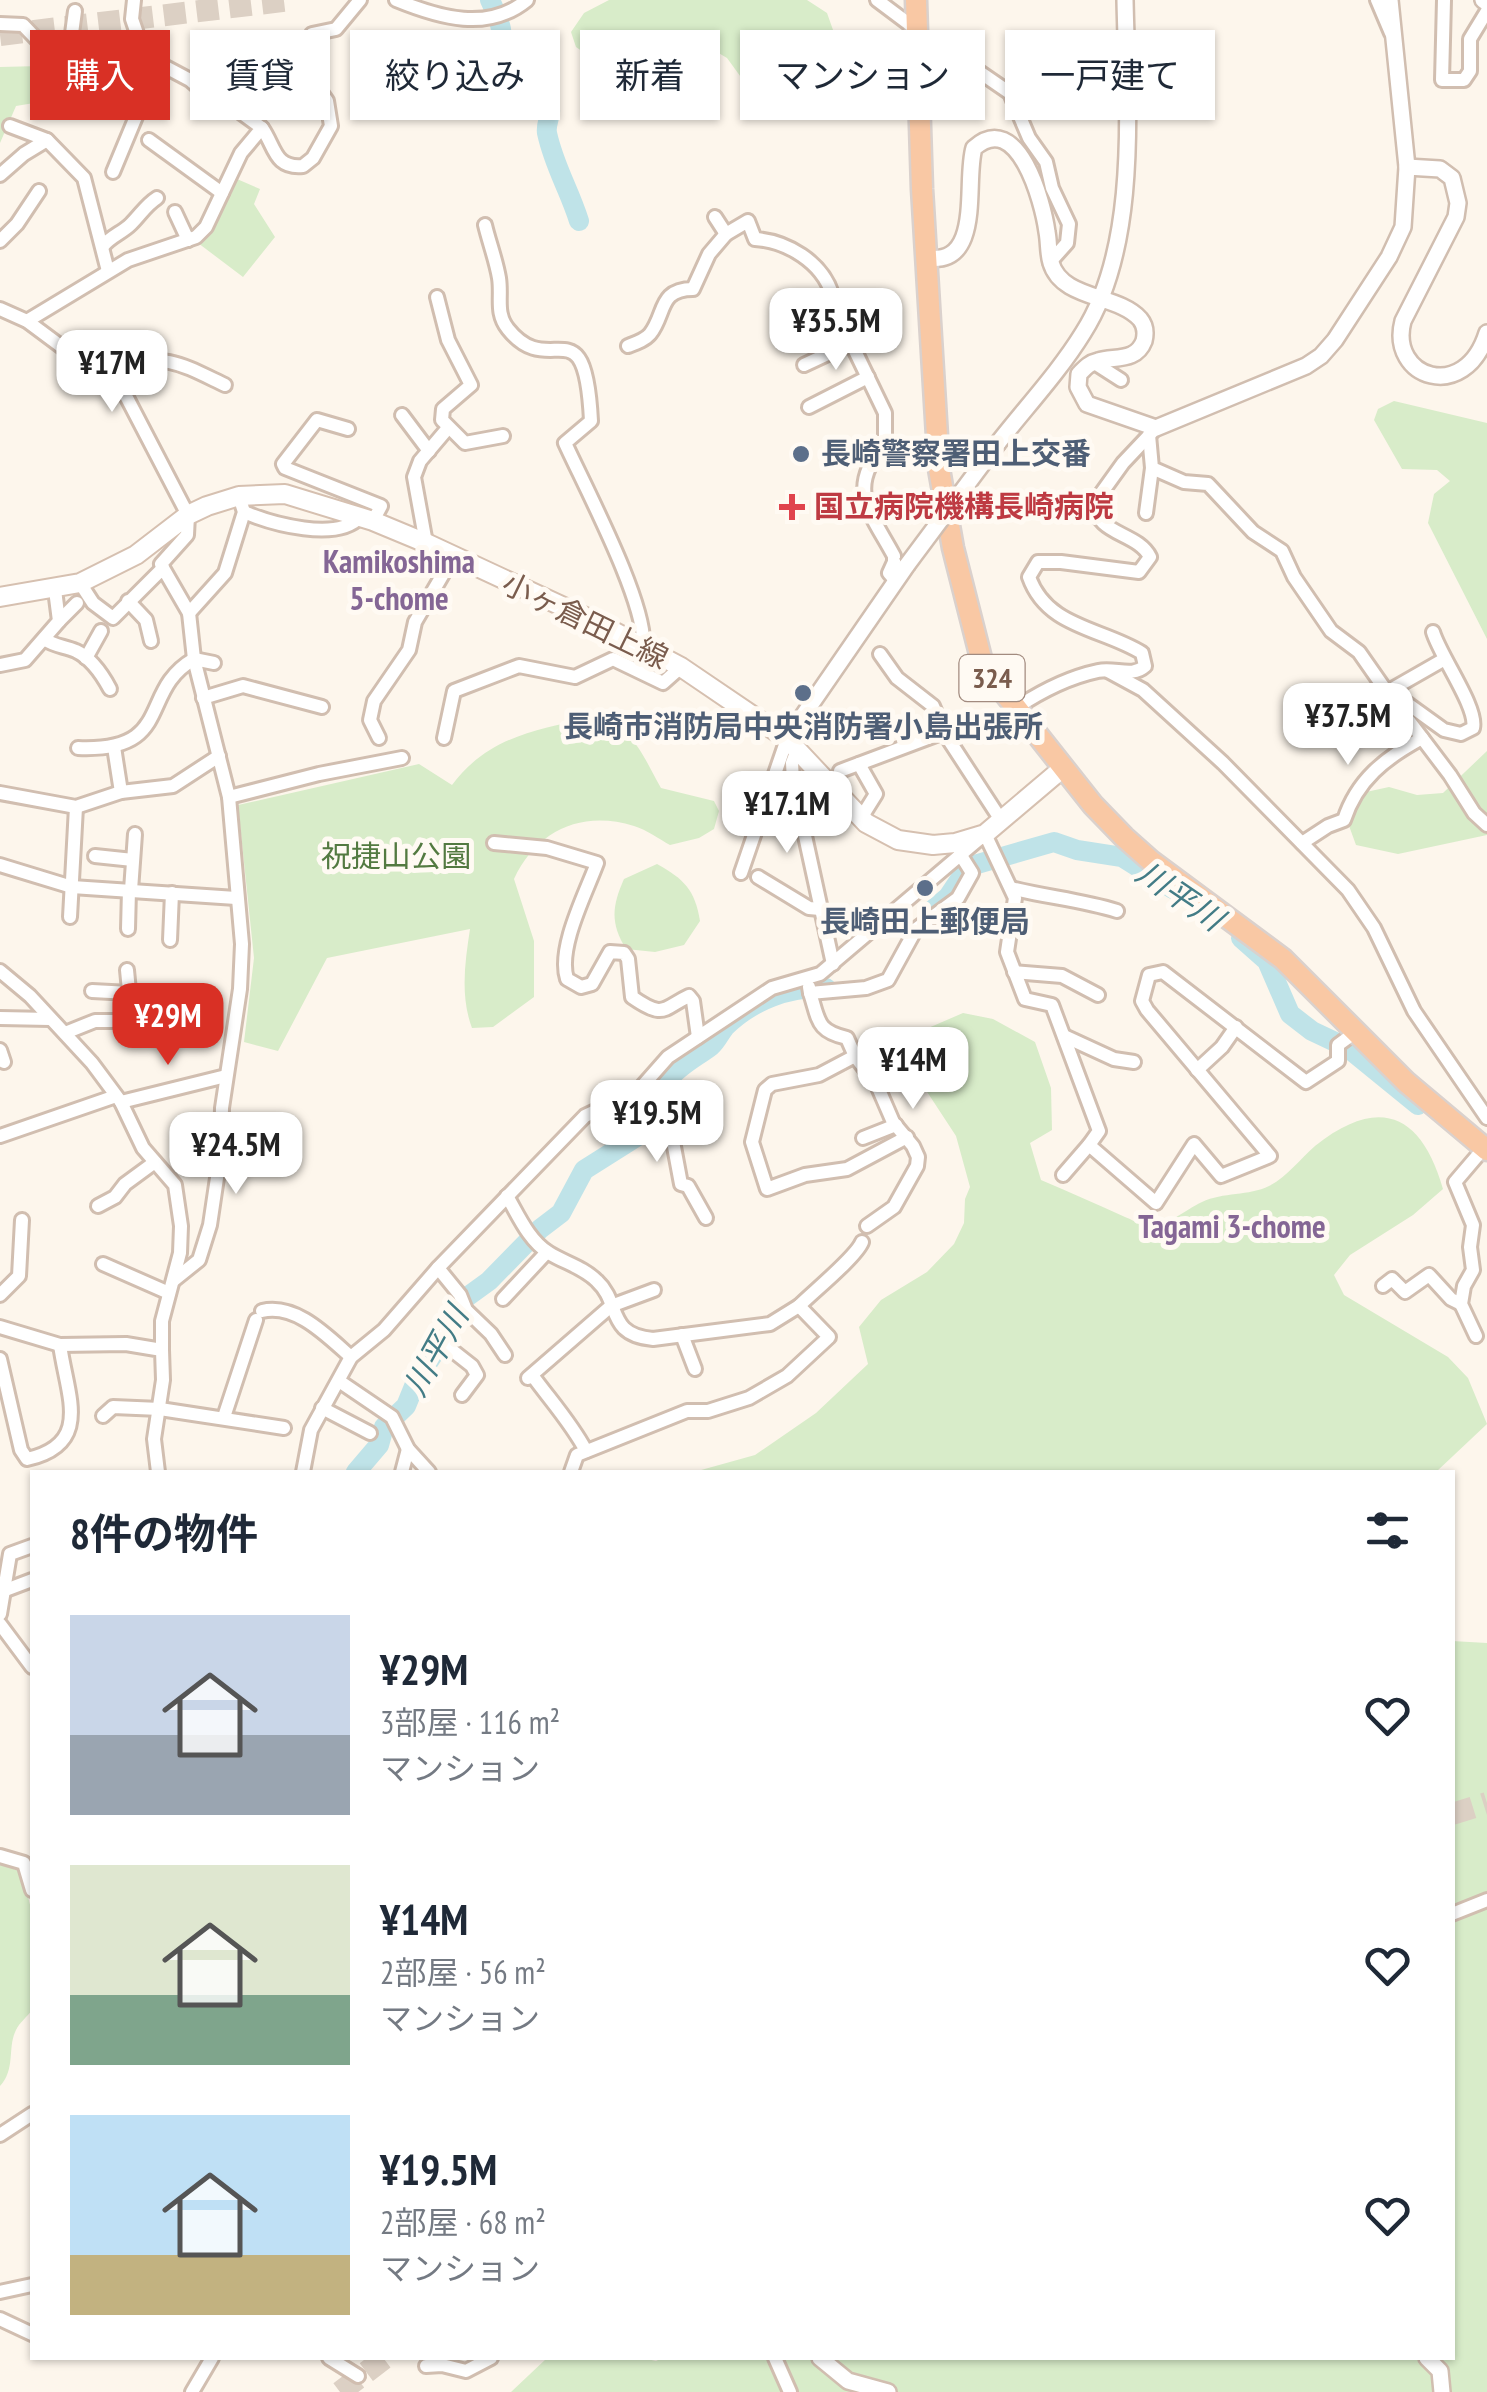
<!DOCTYPE html>
<html lang="ja">
<meta charset="utf-8">
<style>
:root{--surface:#fff;--page:#f2f2f3;--text:#1f2937;--muted:#747a83;--accent:#d93025}
body{margin:0;font-family:"PT Sans Narrow","Noto Sans JP",sans-serif;background:var(--page);color:var(--text);height:100vh;display:flex;flex-direction:column;font-size:38px;white-space:nowrap}
*{box-sizing:border-box;margin:0}
p{font-size:32px;color:var(--muted)}
.icon{flex:none;width:55px;height:55px;fill:none;stroke:currentColor;stroke-width:2;stroke-linecap:round;stroke-linejoin:round}
.map{position:relative;flex:1;overflow:hidden}
.side{position:absolute;left:30px;top:1470px;width:1425px;height:890px;display:flex;flex-direction:column;background:var(--surface);border-radius:0px;box-shadow:0 2px 8px #0004}
.side>*{flex:none}
.banner{position:absolute;left:30px;top:30px;width:1428px;height:90px;display:flex;gap:20px}
.price{position:absolute;translate:-50% -85px;padding:0 22px;border-radius:20px;background:#fff;color:#222;font-size:32px;line-height:65px;filter:drop-shadow(0 2px 5px #0008)}
.price::after{content:'';position:absolute;left:50%;top:60px;width:30px;height:22px;margin-left:-15px;background:inherit;clip-path:polygon(0 0,100% 0,50% 100%)}
.price.selected{background:var(--accent);color:#fff}
ul{padding:0;list-style:none}
li{display:flex;align-items:center;gap:30px;height:250px;padding:0 40px}
li span{display:grid;place-items:center;flex:none;width:280px;height:200px;border-radius:0px;color:#555}
li>.icon{margin-inline-start:auto}
span .icon{width:120px;height:120px;fill:#fffc;stroke-width:1}
li b{font-size:42px}
h2{display:flex;justify-content:space-between;align-items:center;height:120px;padding:0 40px;font-size:42px}
.pill{padding:0 35px;border-radius:0px;background:var(--surface);box-shadow:0 2px 8px #0004;font-size:35px;line-height:90px}
.pill.selected{background:var(--accent);color:#fff}
.map>svg:first-child{display:block}
</style>
<div class="map">
<svg width="1487" height="2392" viewBox="0 0 1487 2392">
<rect width="100%" height="100%" fill="#fdf6ec"/>
<g fill="#d8ecc9">
<polygon points="609,0 807,0 827,13 838,44 840,68 836,76 814,92 799,90 771,98 751,91 727,58 705,45 680,44 586,54 576,47 571,32 584,13"/>
<polygon points="41,66 40,102 16,106 0,143 0,67"/>
<polygon points="237,179 260,189 254,204 275,237 243,277 198,243"/>
<polygon points="1394,401 1487,423 1487,639 1428,523 1434,494 1450,481 1437,470 1402,469 1374,420 1378,409"/>
<path d="M590,718C635,728 639,749 661,788L714,801L719,811L714,829L699,838L670,845C659,839 647,830 634,826C582,810 537,830 514,879L534,941V997L493,1027L472,1028C460,996 465,962 470,929L327,958L278,1051L244,1042L254,958L238,805L419,764L452,785C488,737 535,730 590,718Z"/>
<polygon points="1487,751 1487,835 1398,854 1356,845 1348,823 1366,792 1389,787 1417,795 1443,793"/>
<path d="M657,864C684,879 695,890 700,921L684,945L655,952L626,949C610,923 612,906 624,879Z"/>
<path d="M963,1013L993,1019L1035,1042L1051,1088L1052,1130L1030,1143L1041,1180C1069,1192 1097,1204 1125,1217C1131,1219 1140,1225 1146,1226C1167,1227 1185,1210 1202,1202C1223,1192 1249,1196 1269,1186C1287,1177 1300,1159 1315,1146C1378,1096 1421,1112 1443,1189L1413,1215L1350,1255L1334,1275L1344,1295L1448,1357L1468,1378L1487,1424L1436,1472H694L755,1455L816,1413L868,1364L859,1327L881,1300L927,1272L954,1244L964,1223L965,1199L970,1187L956,1136L918,1078L919,1032Z"/>
<polygon points="1452,1641 1487,1643 1487,2392 511,2392 547,2358 642,2358 656,2361 662,2358 1452,2358"/>
<path d="M0,1864L22,1872L32,1913V2010C28,2016 19,2023 16,2030C7,2048 16,2069 0,2086Z"/>
</g>
<g fill="none" stroke-linecap="round" stroke-linejoin="round">
<g stroke="#bfe3e8" stroke-width="20">
<path d="M490,0C494,9 499,19 501,29C503,42 499,57 506,68C516,82 538,86 548,103C554,113 545,122 547,133C554,166 569,189 579,221"/>
<polyline points="929,913 948,897 966,870 974,865 1054,842 1077,850 1122,857 1173,889"/>
<polyline points="1241,938 1267,961 1290,1014 1312,1031 1348,1048 1418,1105"/>
<path d="M356,1472L379,1445L384,1427L406,1406L417,1379L437,1349L438,1334L457,1314L460,1302L489,1281L540,1229L561,1213L584,1170L660,1122L667,1109C653,1077 689,1063 711,1046C717,1041 720,1033 725,1027C751,1001 790,986 826,988"/>
</g>
<g stroke="#dcd0c4" stroke-width="22" stroke-dasharray="22 11" stroke-linecap="butt">
<polyline points="0,35 291,0"/>
<polyline points="1452,1814 1487,1803"/>
<polyline points="340,2392 385,2358"/>
</g>
<g stroke="#d1beb0" stroke-width="18">
<g id="minor">
<polyline points="134,0 132,19 146,60"/>
<path d="M396,0C440,18 488,32 527,0"/>
<polyline points="877,0 917,30"/>
<polyline points="1377,0 1391,33"/>
<polyline points="1444,0 1442,80 1464,80 1470,71 1470,39 1487,11"/>
<polyline points="0,24 23,25 46,49 64,57 99,46 126,46 190,80 213,100 240,112 262,128 241,153 206,227 196,237 128,260 27,321"/>
<polyline points="918,50 943,67 978,71 1010,93 1029,138 1046,162 1052,188 1069,224 1067,243 1050,262"/>
<polyline points="69,56 75,11"/>
<polyline points="10,126 47,140 84,178 108,271"/>
<path d="M262,128C275,146 274,169 303,166L313,158L331,126L327,101L320,91L312,34L336,29L360,0"/>
<polyline points="149,140 222,193"/>
<polyline points="113,172 140,107 91,94 106,52 117,50"/>
<polyline points="0,175 24,154 47,140"/>
<polyline points="175,212 188,240"/>
<path d="M715,217L726,234L748,221L755,239C787,241 822,262 832,294L830,299L805,310"/>
<path d="M485,225C489,242 496,260 499,278C502,297 495,313 508,329C551,383 585,300 591,421L565,443C585,487 647,604 643,646"/>
<polyline points="0,241 17,224 39,191"/>
<path d="M103,246C111,236 122,233 131,224C141,214 146,205 157,198"/>
<polyline points="437,297 448,340 471,385 443,409 442,420 465,443 503,436"/>
<path d="M830,299L885,413V444C845,489 871,513 894,556V562L889,573L895,580"/>
<polyline points="0,309 27,321 125,394 188,515 187,535 161,564 163,568"/>
<path d="M628,346C636,343 645,340 650,334C666,314 658,289 693,289L709,254L726,234"/>
<polyline points="1093,362 1121,380"/>
<polyline points="804,365 851,343"/>
<path d="M108,381L117,364C169,355 179,363 225,385"/>
<polyline points="809,407 868,377"/>
<polyline points="402,415 429,451"/>
<polyline points="348,429 317,420 283,464 285,468 381,506 373,521"/>
<path d="M1149,435L1152,468L1184,482L1208,484L1253,532L1282,551L1294,577L1331,631L1359,652L1389,695L1401,699L1444,730L1461,734L1473,728C1478,708 1440,656 1433,632"/>
<path d="M244,512C272,524 337,542 360,517"/>
<polyline points="1146,513 1152,468"/>
<polyline points="426,543 414,477 420,461 448,428"/>
<polyline points="80,583 93,603 113,618 163,568 189,613 194,659 229,797 242,944 240,989 222,1108 221,1151 210,1225 199,1260 174,1280"/>
<polyline points="128,601 146,620 151,641"/>
<polyline points="189,613 225,573 244,512 239,496"/>
<polyline points="59,621 77,603"/>
<path d="M44,639C54,646 64,646 76,651C91,658 102,674 110,689"/>
<polyline points="880,654 897,678 933,706 945,734 1001,820"/>
<polyline points="86,658 101,631"/>
<polyline points="0,665 25,660 59,621 55,590"/>
<polyline points="1108,671 1143,690 1223,763 1348,890 1374,928 1414,1011 1487,1118"/>
<polyline points="1387,692 1443,660"/>
<polyline points="1391,697 1450,775 1474,813 1487,825"/>
<polyline points="203,698 243,686 322,707"/>
<path d="M1016,708C1040,692 1070,677 1098,671C1115,667 1132,678 1145,666L1142,653C1102,628 1047,628 1029,577L1038,562H1061L1139,572L1150,557C1138,532 1094,535 1095,502L1123,463L1156,428"/>
<polyline points="379,738 370,720 374,701 409,650 415,622 453,557"/>
<polyline points="444,738 454,691 519,666 575,677 613,659 663,683 681,667"/>
<polyline points="114,747 121,792"/>
<path d="M78,748C175,752 138,691 194,659L214,663"/>
<polyline points="797,750 792,763 793,781 833,964"/>
<polyline points="859,764 876,794 861,818"/>
<polyline points="840,771 944,732"/>
<polyline points="0,793 76,807 121,792 173,786 219,756"/>
<polyline points="229,797 319,774 402,758"/>
<path d="M494,843L547,848L597,863C586,893 557,948 567,979L581,987L592,984L610,952L624,953L628,959L632,997C665,1020 663,1008 689,996L693,1001L698,1037"/>
<path d="M1302,843L1328,826L1344,820C1357,780 1385,758 1422,738"/>
<polyline points="95,856 133,860"/>
<polyline points="0,865 72,887 236,898"/>
<polyline points="741,873 787,739"/>
<polyline points="758,877 809,908 820,909"/>
<path d="M1011,888C1046,897 1082,900 1117,911"/>
<polyline points="131,890 135,834"/>
<polyline points="70,917 76,807"/>
<polyline points="128,929 129,890"/>
<polyline points="170,940 172,893"/>
<polyline points="127,970 132,1022"/>
<polyline points="0,971 30,996 92,1063 121,1102 143,1148 175,1185 181,1226 180,1253 162,1321 162,1350"/>
<polyline points="1014,972 1062,976 1098,995"/>
<polyline points="809,987 810,993 866,988 888,980 916,929 958,898 972,873 960,854"/>
<polyline points="92,991 130,993"/>
<path d="M810,993C819,1020 816,1031 847,1038L855,1056L877,1085L893,1122L913,1146L918,1157L917,1166L894,1207L867,1226"/>
<polyline points="0,1018 50,1019"/>
<polyline points="65,1033 95,1021 147,1021 177,1012"/>
<polyline points="1064,1036 1114,1059 1134,1062"/>
<polyline points="0,1050 4,1062"/>
<polyline points="855,1056 819,1075 772,1084 765,1090 752,1142 767,1189 805,1175 847,1169 907,1137"/>
<polyline points="1197,1070 1222,1047 1236,1027"/>
<polyline points="632,1095 650,1118 672,1136 681,1184 688,1186 706,1218"/>
<polyline points="121,1102 226,1076"/>
<polyline points="0,1136 116,1096"/>
<polyline points="863,1138 896,1125"/>
<polyline points="1063,1175 1089,1145 1156,1203 1194,1144 1221,1176 1270,1156 1147,1010 1142,1001 1149,975 1163,972 1306,1082 1338,1061 1338,1045 1357,1031"/>
<path d="M507,1196C518,1215 529,1241 549,1253C565,1263 583,1267 597,1281C621,1303 606,1335 653,1339L770,1324L799,1306L829,1337L787,1376L749,1398L708,1411H687L577,1455L571,1472"/>
<polyline points="98,1206 115,1197 125,1184 155,1162"/>
<polyline points="103,1264 169,1293"/>
<polyline points="438,1268 460,1295 466,1310 491,1334 505,1355"/>
<polyline points="1383,1286 1392,1279 1405,1292 1429,1275 1451,1299 1461,1304"/>
<polyline points="0,1295 19,1276 22,1220"/>
<polyline points="503,1299 547,1252"/>
<path d="M799,1306C813,1292 856,1257 862,1242"/>
<path d="M262,1311C296,1303 327,1336 351,1357"/>
<polyline points="0,1327 60,1345 126,1344 162,1350 163,1380 154,1439 158,1472"/>
<polyline points="682,1335 695,1369"/>
<polyline points="1476,1336 1461,1304 1464,1286 1473,1270 1470,1247 1473,1225 1455,1182 1484,1148"/>
<path d="M0,1359L21,1450L27,1459C93,1444 67,1396 60,1345"/>
<path d="M532,1375C551,1401 572,1424 586,1451"/>
<polyline points="528,1378 611,1306 654,1290"/>
<polyline points="339,1381 392,1417 408,1449 429,1472"/>
<polyline points="462,1395 477,1375 472,1366 444,1344 443,1336 466,1310"/>
<polyline points="322,1408 370,1433"/>
<polyline points="103,1416 113,1407 160,1409 284,1428"/>
<polyline points="224,1417 256,1320"/>
<polyline points="303,1472 311,1430 351,1357 384,1330 438,1268 585,1116 638,1091 668,1057 772,988 820,974 985,834 1015,898 1007,952 1025,999 1052,1005 1099,1131 1089,1145"/>
<polyline points="402,1472 408,1449"/>
<polyline points="3,1591 32,1580"/>
<polyline points="0,1614 10,1554 32,1546"/>
<polyline points="0,1624 32,1667"/>
<polyline points="0,1856 24,1863 32,1890"/>
<polyline points="1452,1914 1487,1900"/>
<polyline points="0,2135 32,2114"/>
<polyline points="0,2292 32,2285"/>
<polyline points="0,2319 32,2334"/>
<polyline points="329,2358 358,2376"/>
<polyline points="775,2358 790,2392"/>
<polyline points="426,2366 442,2365 466,2371 491,2358"/>
<polyline points="192,2392 212,2358"/>
</g>
</g>
<g stroke="#d1beb0" stroke-width="20">
<g id="tertiary">
<polyline points="1483,0 1487,3"/>
<path d="M1407,167L1440,169L1452,178L1458,203L1456,217L1403,321C1388,378 1465,404 1487,333"/>
<path d="M927,258C984,266 964,181 974,148C1018,109 1043,202 1047,232C1049,242 1048,254 1051,263C1062,300 1118,294 1140,319C1145,325 1146,333 1144,341C1136,362 1115,356 1098,361C1089,363 1085,368 1079,374L1078,387L1087,404L1156,428L1306,366L1321,356L1335,340L1389,257L1403,227L1407,167L1390,0"/>
<path d="M998,443C1026,407 1059,372 1083,333C1140,244 1127,102 1125,0"/>
<polyline points="787,739 907,565"/>
<polyline points="820,2358 848,2381 888,2392"/>
<polyline points="1427,2358 1440,2371 1442,2392"/>
</g>
</g>
<g stroke="#d6c0b0" stroke-width="22">
<polyline id="secondary" points="0,597 80,583 136,555 188,515 207,506 239,496 285,494 373,521 426,543 596,622 681,667 787,739 866,823 898,840 933,845 955,843 985,834 1063,768"/>
</g>
<g stroke="#dad1cd" stroke-width="25">
<polyline id="trunk" points="916,0 922,189 939,469 953,548 983,666 1093,805 1124,837 1151,861 1283,959 1406,1082 1487,1150"/>
</g>
<use href="#minor" stroke="#fff" stroke-width="12"/>
<use href="#tertiary" stroke="#fff" stroke-width="15"/>
<use href="#secondary" stroke="#fff" stroke-width="18"/>
<use href="#trunk" stroke="#f9c8a4" stroke-width="20"/>
<g stroke="#d1beb0" stroke-width="20" stroke-linecap="butt">
<polyline id="tertiary-bridge" points="907,565 998,443"/>
</g>
<use href="#tertiary-bridge" stroke="#fff" stroke-width="15"/>
</g>
<g fill="#5c6f8a" stroke="#fffaf3" stroke-width="4">
<circle cx="801" cy="454" r="10"/>
<circle cx="803" cy="693" r="10"/>
<circle cx="925" cy="888" r="10"/>
</g>
<path fill="#e0444e" stroke="#fffaf3" stroke-width="4" d="M787 492h10v10h10v10h-10v10h-10v-10h-10v-10h10z"/>
<g text-anchor="middle" stroke-width="10" stroke-linejoin="round" paint-order="stroke">
<rect fill="#fffaf3" stroke="#a28b7f" stroke-width="2.5" x="959.5" y="655" width="65" height="46" rx="8"/>
<g font-size="28" font-weight="bold" fill="#7a5c4d">
<text x="992" y="688">324</text>
</g>
<g font-size="30" font-weight="bold" fill="#4e5e75" stroke="#fffaf3">
<text x="821" y="464" text-anchor="start">長崎警察署田上交番</text>
<text x="803" y="737">長崎市消防局中央消防署小島出張所</text>
<text x="925" y="932">長崎田上郵便局</text>
</g>
<g font-size="30" font-weight="bold" fill="#be3a42" stroke="#fffaf3" text-anchor="start">
<text x="814" y="517">国立病院機構長崎病院</text>
</g>
<g font-size="30" fill="#7a5c4d" stroke="#fffaf3">
<text transform="translate(585 621) rotate(26)" y="10">小ヶ倉田上線</text>
</g>
<g font-size="30" fill="#537a41" stroke="#fffaf3">
<text x="396" y="867">祝捷山公園</text>
</g>
<g font-size="32" font-weight="bold" fill="#846695" stroke="#fffaf3">
<text x="399" y="573">Kamikoshima<tspan x="399" dy="37">5-chome</tspan></text>
<text x="1232" y="1238">Tagami 3-chome</text>
</g>
<g font-size="32" font-style="italic" fill="#437c86" stroke="#fffaf3">
<text transform="translate(1180 896) rotate(34)" y="11">川平川</text>
<text transform="translate(436 1351) rotate(-61)" y="11">川平川</text>
</g>
</g>
</svg>
<b class="price" style="left:836px;top:373px">¥35.5M</b>
<b class="price" style="left:112px;top:415px">¥17M</b>
<b class="price" style="left:1348px;top:768px">¥37.5M</b>
<b class="price" style="left:787px;top:856px">¥17.1M</b>
<b class="price selected" style="left:168px;top:1068px">¥29M</b>
<b class="price" style="left:913px;top:1112px">¥14M</b>
<b class="price" style="left:657px;top:1165px">¥19.5M</b>
<b class="price" style="left:236px;top:1197px">¥24.5M</b>
<div class="banner">
<a class="pill selected">購入</a>
<a class="pill">賃貸</a>
<a class="pill">絞り込み</a>
<a class="pill">新着</a>
<a class="pill">マンション</a>
<a class="pill">一戸建て</a>
</div>
<section class="side">
<h2>8件の物件<svg class="icon" aria-label="filters" viewBox="0 0 24 24"><path d="M4 7h16M4 17h16"/><circle cx="9" cy="7" r="2"/><circle cx="15" cy="17" r="2"/></svg></h2>
<ul>
<li><span style="background:linear-gradient(#c9d6e8 60%,#9aa5b1 0)"><svg class="icon" aria-label="home" viewBox="0 0 24 24"><path d="M3 11l9-7 9 7M6 9v11h12V9"/></svg></span><div><b>¥29M</b><p>3部屋 · 116 m²</p><p>マンション</p></div><svg class="icon" aria-label="heart" viewBox="0 0 24 24"><path d="M12 20l-8-8c-3-5 5-10 8-4 3-6 11-1 8 4z"/></svg></li>
<li><span style="background:linear-gradient(#dfe7d0 65%,#7fa58c 0)"><svg class="icon" aria-label="home" viewBox="0 0 24 24"><path d="M3 11l9-7 9 7M6 9v11h12V9"/></svg></span><div><b>¥14M</b><p>2部屋 · 56 m²</p><p>マンション</p></div><svg class="icon" aria-label="heart" viewBox="0 0 24 24"><path d="M12 20l-8-8c-3-5 5-10 8-4 3-6 11-1 8 4z"/></svg></li>
<li><span style="background:linear-gradient(#bfe0f5 70%,#c2b280 0)"><svg class="icon" aria-label="home" viewBox="0 0 24 24"><path d="M3 11l9-7 9 7M6 9v11h12V9"/></svg></span><div><b>¥19.5M</b><p>2部屋 · 68 m²</p><p>マンション</p></div><svg class="icon" aria-label="heart" viewBox="0 0 24 24"><path d="M12 20l-8-8c-3-5 5-10 8-4 3-6 11-1 8 4z"/></svg></li>
</ul>
</section>
</div>
